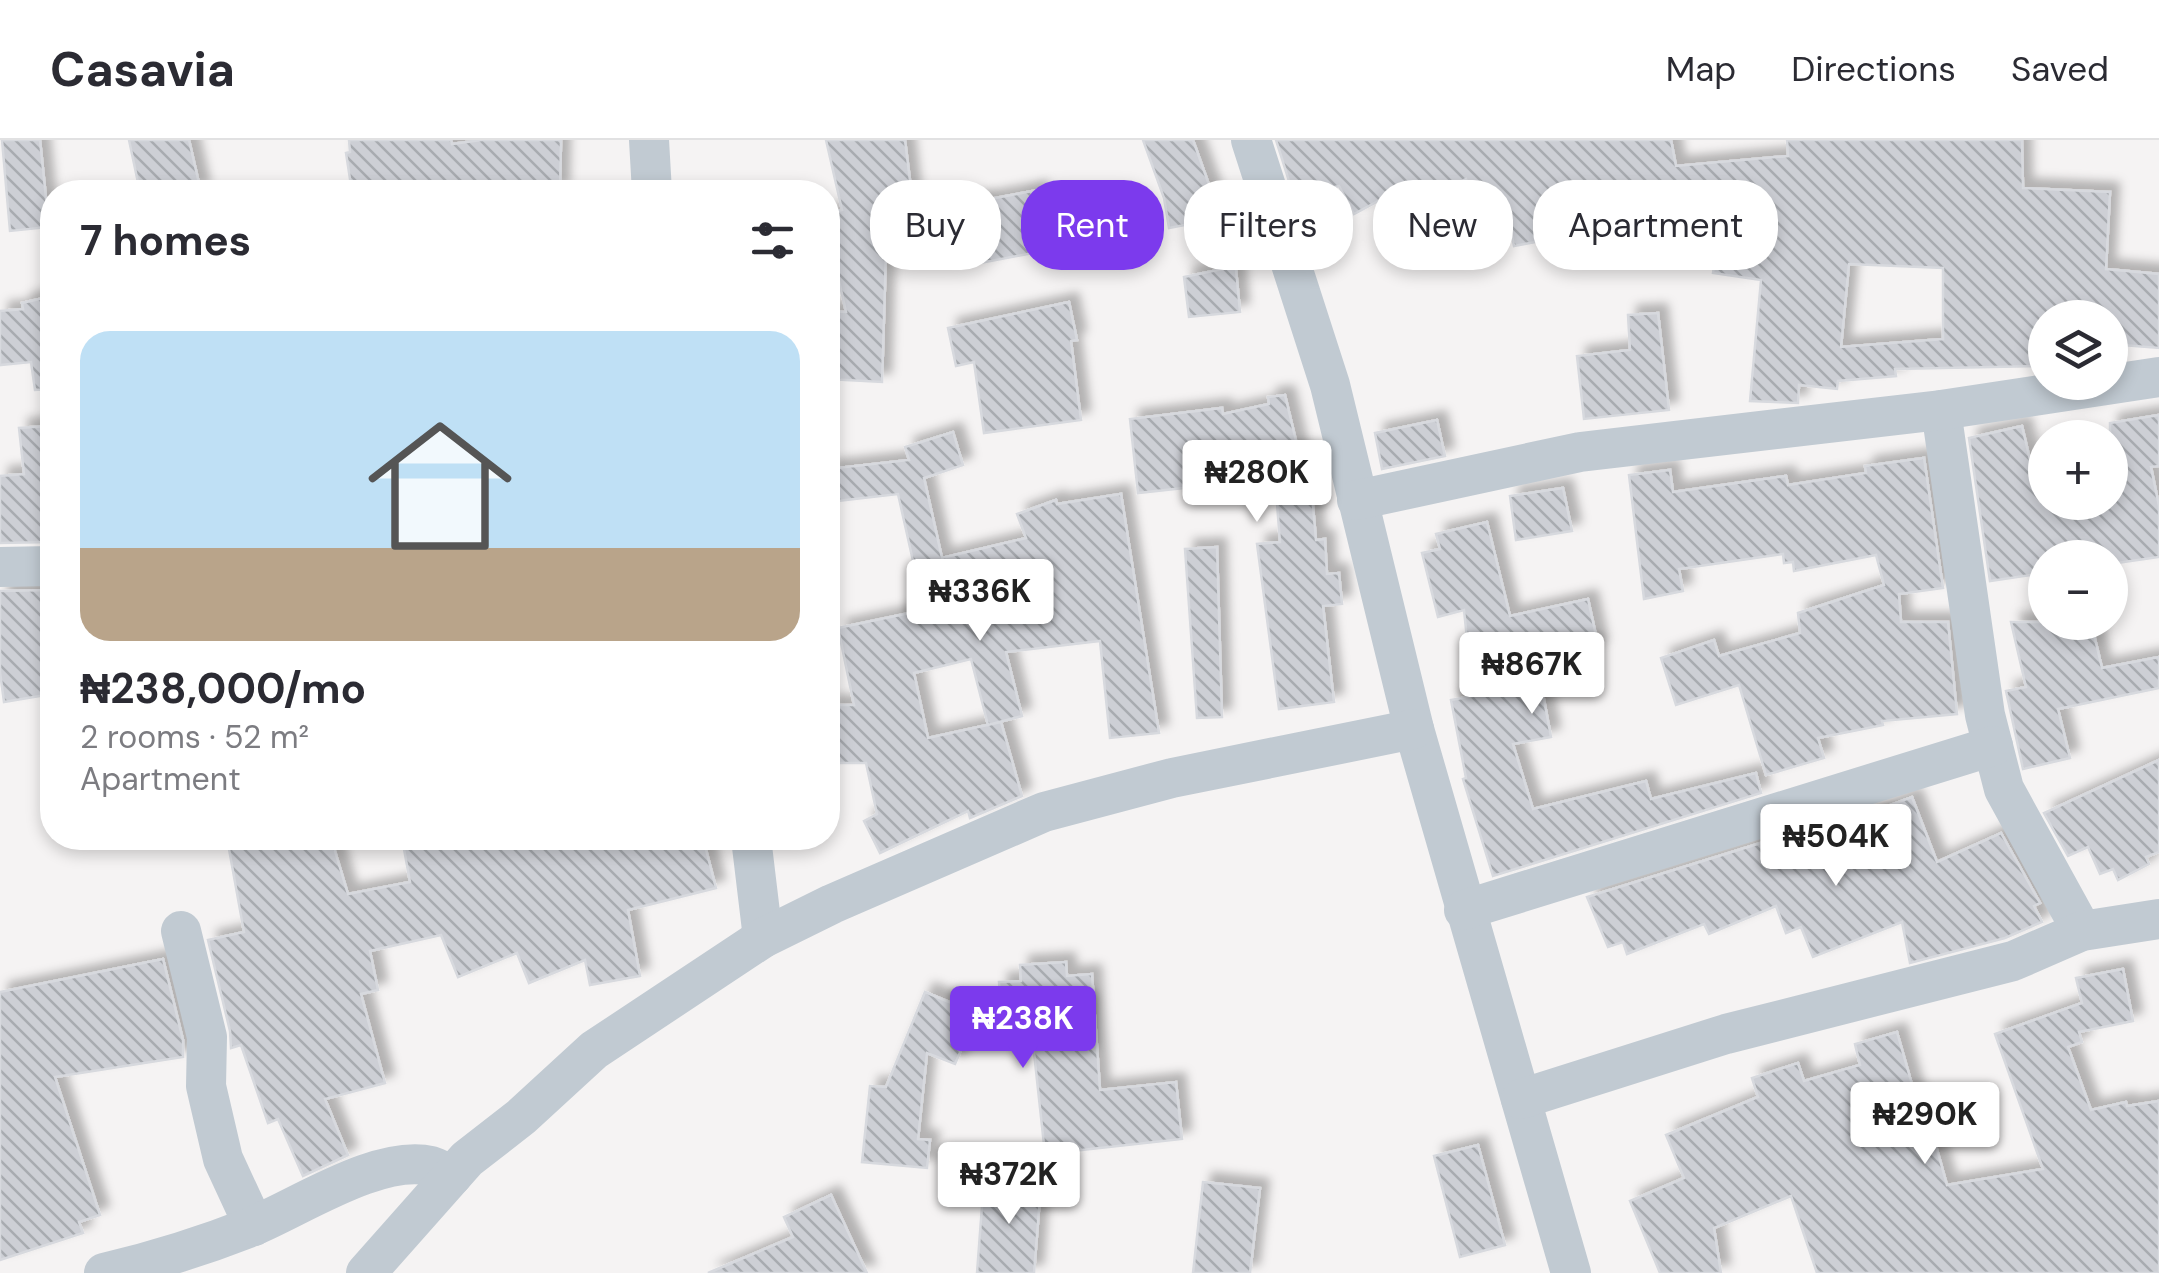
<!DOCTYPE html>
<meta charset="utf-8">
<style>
:root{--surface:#fff;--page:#f2f2f3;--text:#2b2b33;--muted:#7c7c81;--line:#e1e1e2;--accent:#7c3aed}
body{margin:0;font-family:"DM Sans",sans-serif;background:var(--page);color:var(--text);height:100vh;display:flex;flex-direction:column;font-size:38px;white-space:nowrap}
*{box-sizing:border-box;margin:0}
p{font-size:32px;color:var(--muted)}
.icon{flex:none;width:55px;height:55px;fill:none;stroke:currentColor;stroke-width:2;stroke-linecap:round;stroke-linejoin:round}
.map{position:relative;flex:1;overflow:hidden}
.drawer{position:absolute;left:40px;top:40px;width:800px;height:670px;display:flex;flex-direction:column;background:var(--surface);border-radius:40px;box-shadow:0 5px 15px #0003}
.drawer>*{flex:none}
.top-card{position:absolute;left:870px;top:40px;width:950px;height:90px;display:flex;gap:20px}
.fabs{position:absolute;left:2028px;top:160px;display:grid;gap:20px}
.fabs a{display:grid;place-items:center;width:100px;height:100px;border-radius:50%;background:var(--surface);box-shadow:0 5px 15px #0003;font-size:50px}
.price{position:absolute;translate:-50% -85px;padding:0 22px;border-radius:10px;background:#fff;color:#222;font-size:32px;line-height:65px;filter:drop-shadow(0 2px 5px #0008)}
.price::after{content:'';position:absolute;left:50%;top:60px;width:30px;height:22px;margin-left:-15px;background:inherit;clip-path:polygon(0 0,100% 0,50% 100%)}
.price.active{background:var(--accent);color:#fff}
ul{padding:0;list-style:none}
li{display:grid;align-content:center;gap:20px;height:530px;padding:0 40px}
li+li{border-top:2px solid var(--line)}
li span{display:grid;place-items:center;height:310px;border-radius:30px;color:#555}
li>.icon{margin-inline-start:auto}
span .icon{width:180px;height:180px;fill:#fffc;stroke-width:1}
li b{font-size:42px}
h2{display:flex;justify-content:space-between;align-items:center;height:120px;padding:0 40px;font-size:42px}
.tag{padding:0 35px;border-radius:40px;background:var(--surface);box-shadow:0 5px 15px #0003;font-size:35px;line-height:90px}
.tag.active{background:var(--accent);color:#fff}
header{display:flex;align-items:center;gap:60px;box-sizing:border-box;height:140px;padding:0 50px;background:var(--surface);border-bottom:2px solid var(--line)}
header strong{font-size:48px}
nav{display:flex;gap:55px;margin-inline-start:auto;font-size:35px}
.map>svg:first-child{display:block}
</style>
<header>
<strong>Casavia</strong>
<nav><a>Map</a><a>Directions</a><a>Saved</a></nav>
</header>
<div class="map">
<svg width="2159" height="1133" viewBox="0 0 2159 1133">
<defs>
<pattern id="building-back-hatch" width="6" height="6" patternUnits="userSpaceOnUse" patternTransform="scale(2.5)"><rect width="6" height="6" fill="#cdcfd5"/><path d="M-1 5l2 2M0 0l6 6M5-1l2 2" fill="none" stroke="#a8abb0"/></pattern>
<filter id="shadow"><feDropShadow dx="9" dy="-9" stdDeviation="5" flood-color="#0004"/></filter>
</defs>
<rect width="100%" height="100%" fill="#f5f3f3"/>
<g fill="url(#building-back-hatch)" stroke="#d7d9de" stroke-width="2.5" fill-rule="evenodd" filter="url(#shadow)">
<polygon points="2,0 40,0 49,87 10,91"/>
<polygon points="129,0 189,0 201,52 140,52"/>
<polygon points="349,0 451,0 452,4 481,0 561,0 560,52 352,52 346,13 350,12"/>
<polygon points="826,0 905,0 914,73 1038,50 1049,110 959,127 955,103 886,112 882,242 828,239 828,171 846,172 828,92 828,73 842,70"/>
<polygon points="1143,0 1193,0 1221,78 1169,88 1164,58"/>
<path d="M1276,0H1671L1676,26L1788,16L1787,0H2022L2023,48L2110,52L2106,129L2159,134V208L2110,204V178H2045V226L1895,229L1896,236L1838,241L1837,249L1799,245L1798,263L1750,261L1761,140L1713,133L1722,67L1514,106L1504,59L1479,69L1466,39L1404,70L1395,52L1354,74L1339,46L1294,57ZM1849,124L1943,128V199L1841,207Z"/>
<polygon points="1232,127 1236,129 1240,172 1189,177 1184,137"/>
<polygon points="52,156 52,249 35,250 31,222 0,225 0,171 23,169 22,163"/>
<polygon points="1069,162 1077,200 1071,201 1081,280 984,293 974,222 956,226 948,188"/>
<polygon points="1658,173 1669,270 1584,279 1577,216 1630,210 1628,175"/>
<polygon points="1285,255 1309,355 1312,355 1316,400 1325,399 1327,434 1339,433 1342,464 1323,466 1334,562 1279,569 1257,404 1280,402 1275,338 1138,353 1130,279 1222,268 1223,274 1269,264 1268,257"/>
<polygon points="2159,275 2159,326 2151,327 2159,366 2159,417 2110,424 2110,418 2045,418 2045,433 1990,441 1969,298 2022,286 2040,362 2110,362 2110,283"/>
<polygon points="1437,280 1445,316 1382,329 1375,293"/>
<polygon points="48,286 52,402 0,403 0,336 24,334 19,288"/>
<polygon points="953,292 963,325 924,338 942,418 1026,398 1017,374 1056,360 1057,364 1121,354 1159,593 1110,598 1100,501 1006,512 1022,576 988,585 971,519 914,533 928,598 1001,582 1022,656 970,678 968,671 880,713 864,681 877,674 866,623 828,623 828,565 854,565 838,488 924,470 898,354 828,362 828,329 909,320 905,307"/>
<polygon points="1924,318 1943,448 1899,454 1901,482 1948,482 1957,574 1882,581 1883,585 1818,598 1824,618 1766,635 1739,545 1676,565 1661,518 1714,500 1719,516 1800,493 1798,473 1884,445 1876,415 1794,431 1793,422 1784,423 1783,414 1679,429 1683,451 1644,459 1629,335 1670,330 1673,352 1786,336 1788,345 1866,333 1865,326"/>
<polygon points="1563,348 1572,391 1516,400 1510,356"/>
<polygon points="1487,382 1510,476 1588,459 1599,509 1537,522 1551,597 1513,604 1533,669 1646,641 1651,659 1756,633 1761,653 1493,736 1463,639 1466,638 1451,560 1473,556 1464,470 1438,477 1422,413 1440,409 1436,394"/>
<polygon points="1217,407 1222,577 1197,578 1185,409"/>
<polygon points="52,450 52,554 4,562 0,532 0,451"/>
<polygon points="2011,482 2091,482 2102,528 2159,517 2159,548 2058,569 2070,618 2023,629 2006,551 2026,547"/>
<polygon points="2159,620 2159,712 2146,717 2149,724 2118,740 2113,729 2100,734 2088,707 2068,716 2044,673"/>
<polygon points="1912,657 1937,722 2001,693 2040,763 2034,766 2042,782 2005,798 1910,823 1902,782 1813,817 1801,787 1786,793 1776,766 1709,794 1704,784 1627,814 1623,802 1608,807 1587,757 1851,675 1853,679"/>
<polygon points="227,698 331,698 348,754 410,742 402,698 628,698 637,702 653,698 703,698 716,748 628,770 640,836 590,845 585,820 529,843 517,813 458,837 441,795 370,811 378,850 361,854 385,943 325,959 348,1015 303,1036 278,979 268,983 241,905 231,908 230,891 208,800 244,792"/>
<polygon points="163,819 183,900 183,917 55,937 100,1075 79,1082 83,1093 0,1120 0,852"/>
<polygon points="1066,822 1067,836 1092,834 1100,950 1176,942 1182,999 1045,1014 1033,903 962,908 955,924 927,913 918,999 930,1000 927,1028 862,1022 870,946 886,947 925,852 1002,884 999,842 1021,841 1020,825"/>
<polygon points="2123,829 2133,881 2079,892 2082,902 2068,907 2091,970 2126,962 2127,966 2159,961 2159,1133 1817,1133 1791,1056 1714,1088 1721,1133 1660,1133 1630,1061 1684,1038 1666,995 1758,957 1752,938 1798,923 1804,941 1860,925 1855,904 1897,892 1927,997 1933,995 1947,1045 2043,1029 1995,894 2082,863 2076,838"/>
<polygon points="1478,1005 1505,1105 1460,1117 1434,1016"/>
<polygon points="984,1039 1041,1044 1034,1133 977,1133"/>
<polygon points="1203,1042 1260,1048 1250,1133 1193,1133"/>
<polygon points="831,1055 867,1133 708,1133 793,1097 784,1077"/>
</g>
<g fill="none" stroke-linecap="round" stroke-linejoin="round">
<g stroke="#c1cad2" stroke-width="40">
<polyline points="649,0 652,52"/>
<polyline points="1251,0 1330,245 1414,589 1571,1133"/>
<polyline points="1941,270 1985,575 2004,649 2082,791"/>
<polyline points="1357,360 1580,312 1941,270 2159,237"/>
<polyline points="0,427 52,426"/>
<polyline points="751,698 763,798"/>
<polyline points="1464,770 1993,606"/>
<polyline points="181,791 207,897 206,946 223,1019 254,1086"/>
<polyline points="1521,959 1726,894 2013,821 2082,791 2159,779"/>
<path d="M104,1133C154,1121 203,1106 251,1087C298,1068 378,1014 431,1026C438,1028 445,1033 452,1036"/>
<polyline points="366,1133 467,1019 521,977 594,910 763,798 832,764 1044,672 1172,638 1414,589"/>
</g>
</g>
</svg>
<div class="fabs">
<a><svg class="icon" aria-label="layers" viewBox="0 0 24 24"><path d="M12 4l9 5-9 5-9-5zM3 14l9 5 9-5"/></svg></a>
<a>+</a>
<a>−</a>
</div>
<b class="price" style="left:1257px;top:385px">₦280K</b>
<b class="price" style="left:980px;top:504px">₦336K</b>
<b class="price" style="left:1532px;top:577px">₦867K</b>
<b class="price" style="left:1836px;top:749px">₦504K</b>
<b class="price active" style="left:1023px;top:931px">₦238K</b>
<b class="price" style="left:1925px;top:1027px">₦290K</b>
<b class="price" style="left:1009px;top:1087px">₦372K</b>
<div class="top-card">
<a class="tag">Buy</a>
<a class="tag active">Rent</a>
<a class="tag">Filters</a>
<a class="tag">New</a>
<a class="tag">Apartment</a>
</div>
<section class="drawer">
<h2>7 homes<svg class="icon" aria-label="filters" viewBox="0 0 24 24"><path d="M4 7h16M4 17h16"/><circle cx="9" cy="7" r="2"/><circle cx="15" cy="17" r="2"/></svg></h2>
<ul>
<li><span style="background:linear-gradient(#bfe0f5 70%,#b9a48a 0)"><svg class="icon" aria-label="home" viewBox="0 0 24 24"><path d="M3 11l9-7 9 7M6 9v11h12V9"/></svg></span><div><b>₦238,000/mo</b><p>2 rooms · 52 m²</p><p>Apartment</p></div></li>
</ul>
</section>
</div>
